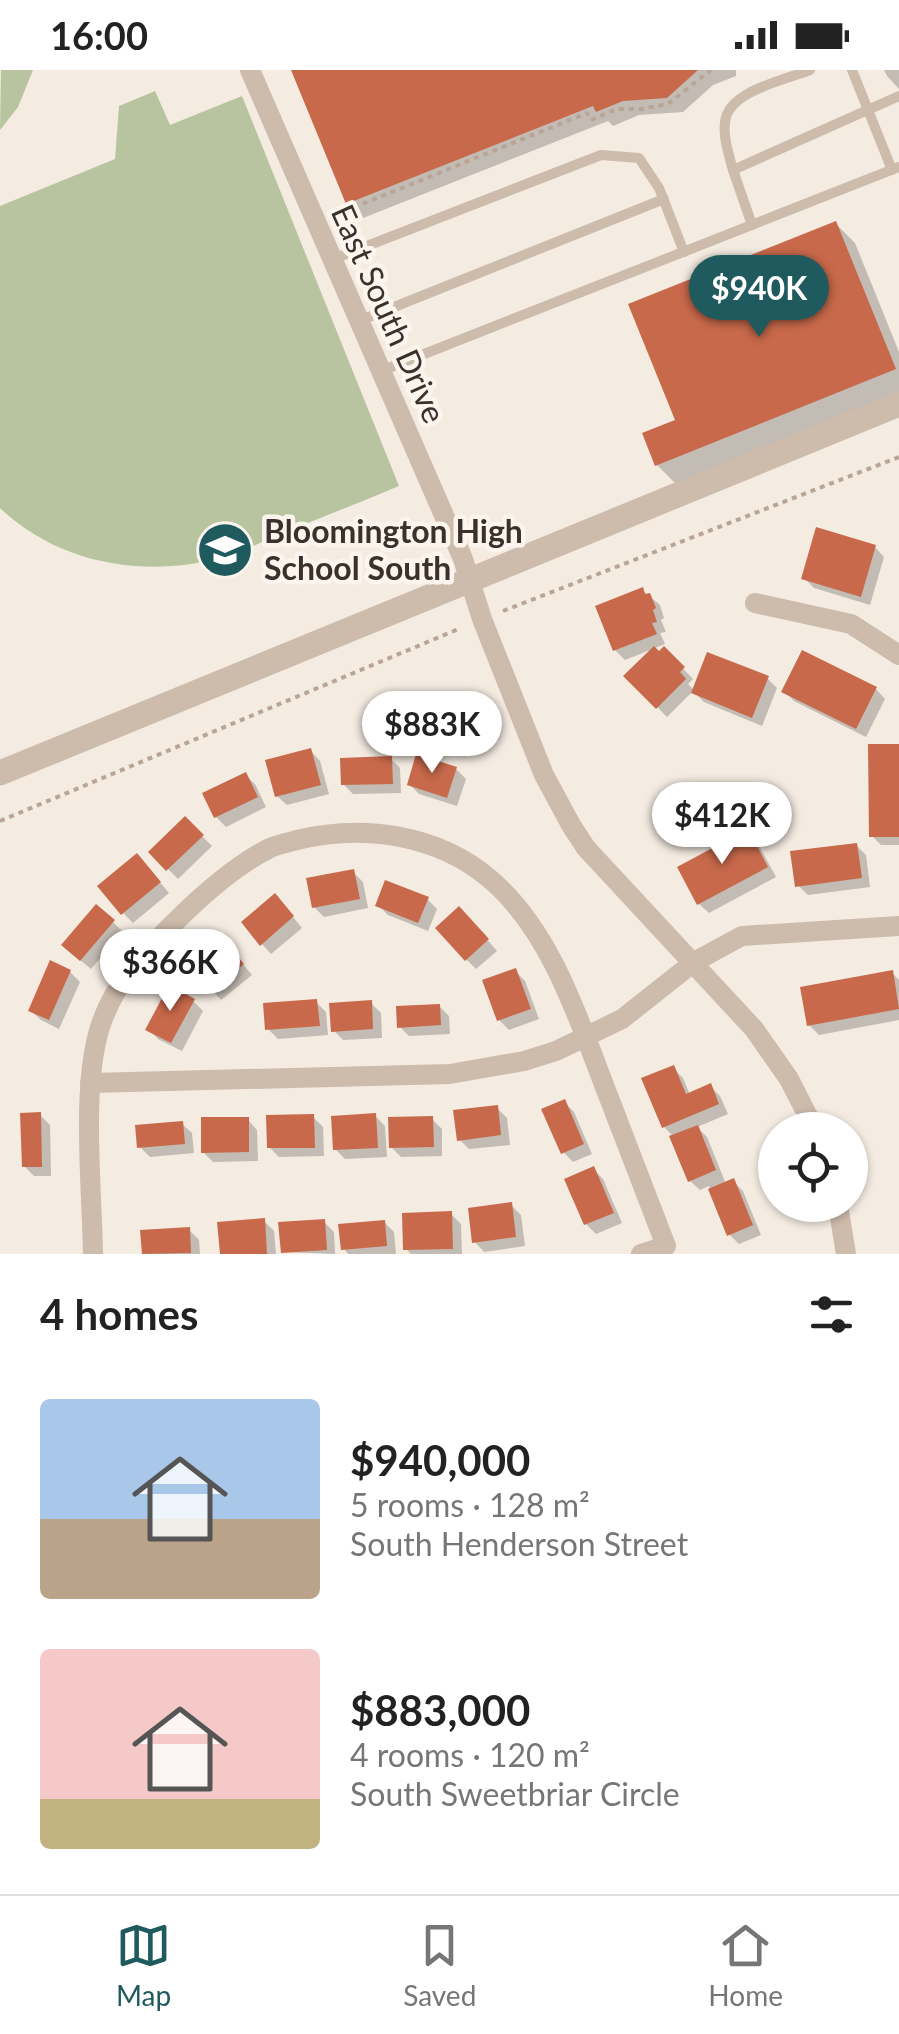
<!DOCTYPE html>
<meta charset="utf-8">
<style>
:root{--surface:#fff;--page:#f6f6f6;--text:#222;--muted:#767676;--line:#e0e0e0;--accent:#1f5a5e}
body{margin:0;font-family:Lato,sans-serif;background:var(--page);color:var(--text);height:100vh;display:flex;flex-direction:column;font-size:38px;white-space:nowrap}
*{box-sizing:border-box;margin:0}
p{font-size:32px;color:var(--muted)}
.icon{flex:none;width:55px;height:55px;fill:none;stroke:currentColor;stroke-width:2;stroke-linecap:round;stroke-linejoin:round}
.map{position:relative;height:1184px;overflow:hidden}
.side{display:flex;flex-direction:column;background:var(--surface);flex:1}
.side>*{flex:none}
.controls{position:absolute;left:758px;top:1042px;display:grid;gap:20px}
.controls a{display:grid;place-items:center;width:110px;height:110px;border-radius:50%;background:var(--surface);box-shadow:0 2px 8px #0004;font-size:50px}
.price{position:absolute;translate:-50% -85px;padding:0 22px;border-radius:35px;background:#fff;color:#222;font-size:32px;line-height:65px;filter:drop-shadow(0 2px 5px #0008)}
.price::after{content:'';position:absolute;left:50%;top:60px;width:30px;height:22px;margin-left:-15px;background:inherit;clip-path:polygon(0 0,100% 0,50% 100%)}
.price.on{background:var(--accent);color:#fff}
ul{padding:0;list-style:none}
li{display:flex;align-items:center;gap:30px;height:250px;padding:0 40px}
li span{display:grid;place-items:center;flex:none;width:280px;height:200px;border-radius:10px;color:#555}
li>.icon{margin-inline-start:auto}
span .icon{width:120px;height:120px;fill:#fffc;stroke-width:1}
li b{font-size:42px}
h2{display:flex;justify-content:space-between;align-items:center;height:120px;padding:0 40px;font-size:42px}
.status{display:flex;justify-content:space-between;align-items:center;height:70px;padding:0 50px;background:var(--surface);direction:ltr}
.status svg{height:28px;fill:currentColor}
.tabs{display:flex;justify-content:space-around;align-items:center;height:140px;border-top:2px solid var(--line);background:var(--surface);font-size:28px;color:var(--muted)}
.tabs a{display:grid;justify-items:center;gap:5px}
.tabs .on{color:var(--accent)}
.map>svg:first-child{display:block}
</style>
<div class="status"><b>16:00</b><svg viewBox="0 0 49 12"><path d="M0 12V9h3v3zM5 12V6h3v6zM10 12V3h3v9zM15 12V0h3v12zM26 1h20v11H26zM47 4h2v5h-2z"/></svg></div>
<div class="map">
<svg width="899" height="1184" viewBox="0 0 899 1184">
<rect width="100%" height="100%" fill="#f4ebe1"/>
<g fill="#b8c4a0">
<polygon points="1,0 33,0 18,37 0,60"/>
<path d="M155,21L170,55L242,26L399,416C358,433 318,449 278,465C259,473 240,483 221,488C143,508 59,494 0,438V136L115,89L119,36Z"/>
</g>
<g fill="#0003">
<polygon points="293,0 736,0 736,6 713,15 683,42 639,45 613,56 608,51 363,148 348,132"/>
<polygon points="884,0 899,0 899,19 887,6"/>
<polygon points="835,153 855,173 899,282 899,325 677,415 657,395 678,351"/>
<polygon points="875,477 884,487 870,535 814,518 804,508"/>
<polygon points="642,520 660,535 664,548 661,550 666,562 660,563 665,574 625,590 615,580"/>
<polygon points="664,579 693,609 688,614 695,621 768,609 777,618 762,656 704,632 693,621 667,647 627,606"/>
<polygon points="876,619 885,629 866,667 794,631 784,621"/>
<polygon points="899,676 899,775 881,775 871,765"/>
<polygon points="311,681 320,691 329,724 287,735 277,726"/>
<polygon points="391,689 400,698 401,723 353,724 343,714"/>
<polygon points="456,699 466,709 457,736 419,724 409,714"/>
<polygon points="245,705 255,714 266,737 226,757 216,747"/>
<polygon points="185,749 212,776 178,809 151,782"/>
<polygon points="747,762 757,772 776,807 709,843 699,834"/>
<polygon points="856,775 866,785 870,817 808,825 798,815"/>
<polygon points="146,796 169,823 133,853 123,843"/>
<polygon points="353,802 363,812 368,838 324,847 314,837"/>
<polygon points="427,829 437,839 428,861 388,845 378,835"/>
<polygon points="285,837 302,858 271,884 262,874"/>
<polygon points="469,849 497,881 476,899 466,889"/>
<polygon points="113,852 123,862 91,899 74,885"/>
<polygon points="228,876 252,905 221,930 188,892"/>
<polygon points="515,901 525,911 539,949 509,960 499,950"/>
<polygon points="70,902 80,912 59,959 41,950 31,941"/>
<polygon points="892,903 899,910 899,950 819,965 809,955"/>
<polygon points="193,931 203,941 182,981 158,969 148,959"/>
<polygon points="316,932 326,942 328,965 278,969 268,959"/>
<polygon points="371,933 381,943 382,968 343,970 333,960"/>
<polygon points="439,936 449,946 450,964 409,966 399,956"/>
<polygon points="673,998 683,1008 690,1025 710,1016 720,1026 728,1044 697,1057 707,1067 726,1114 733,1111 743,1121 761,1165 739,1174 729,1164 709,1116 700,1120 690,1111 674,1067 664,1057"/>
<polygon points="564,1032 574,1042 592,1084 573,1092 563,1082"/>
<polygon points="497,1038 507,1048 510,1075 469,1079 459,1069"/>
<polygon points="40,1045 50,1055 51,1106 34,1106 24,1096"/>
<polygon points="375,1046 385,1056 387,1087 345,1089 335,1079"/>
<polygon points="313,1047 323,1057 324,1086 279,1087 269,1077"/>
<polygon points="432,1049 442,1059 442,1086 401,1087 391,1077"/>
<polygon points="248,1050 257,1060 258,1091 213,1092 203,1082"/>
<polygon points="182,1054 192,1063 194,1083 150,1087 140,1077"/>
<polygon points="593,1099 603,1109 622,1153 596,1164 586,1154"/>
<polygon points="511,1135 521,1145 525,1176 484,1182 475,1172"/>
<polygon points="451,1144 461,1154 462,1184 411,1184 406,1179"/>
<polygon points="264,1151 274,1161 276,1184 222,1184"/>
<polygon points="324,1152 334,1162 335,1184 283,1182"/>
<polygon points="384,1152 394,1162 396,1184 348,1184 344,1179"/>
<polygon points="189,1160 199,1170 200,1184 144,1184 143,1163"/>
</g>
<g fill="#c8694b">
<polygon points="291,0 698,0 667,28 623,31 596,42 593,36 346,134"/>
<polygon points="836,151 896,299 655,396 642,363 675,350 628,234"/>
<polygon points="816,457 876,475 861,527 801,509"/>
<polygon points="643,517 645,524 650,523 656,538 653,540 657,552 652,553 657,564 613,581 595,536"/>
<polygon points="654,576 659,581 664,576 685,597 680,602 686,609 656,639 623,606"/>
<polygon points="802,580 877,617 856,659 781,622"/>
<polygon points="707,582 769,606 752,648 691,623"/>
<polygon points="868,674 899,674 899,767 869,767"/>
<polygon points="311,678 321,715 275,727 265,690"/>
<polygon points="416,684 457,697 447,728 407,715"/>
<polygon points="392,686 393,714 341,715 340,688"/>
<polygon points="246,702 258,727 214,748 202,723"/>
<polygon points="185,746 204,765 166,801 148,782"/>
<polygon points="748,759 768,797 697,835 677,797"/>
<polygon points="857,773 862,808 795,817 790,781"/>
<polygon points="137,783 161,812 121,845 97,816"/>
<polygon points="354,799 360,829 312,838 306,808"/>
<polygon points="385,810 429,827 418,853 375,836"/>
<polygon points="275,823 294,846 260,876 241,852"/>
<polygon points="96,834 115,850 80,891 61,875"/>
<polygon points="459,836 489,869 465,891 435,858"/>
<polygon points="218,863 244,894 210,922 184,892"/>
<polygon points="50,890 71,900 49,950 28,941"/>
<polygon points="516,898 531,939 497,951 482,910"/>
<polygon points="893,900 899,939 807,956 800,917"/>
<polygon points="169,915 195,929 171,973 145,960"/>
<polygon points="317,929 320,956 265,960 263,933"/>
<polygon points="372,930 373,959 331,962 329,933"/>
<polygon points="440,934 441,955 397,958 396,936"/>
<polygon points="674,995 686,1024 711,1013 719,1034 662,1058 641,1008"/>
<polygon points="565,1029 584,1074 561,1084 541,1039"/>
<polygon points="498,1035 501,1065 457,1071 453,1040"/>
<polygon points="41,1042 42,1097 22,1097 20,1043"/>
<polygon points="376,1043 378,1078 333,1080 331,1046"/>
<polygon points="314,1044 315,1078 267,1078 266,1045"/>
<polygon points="433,1046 434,1077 389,1078 388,1047"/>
<polygon points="201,1047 249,1047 249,1082 201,1083"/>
<polygon points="183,1051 185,1074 137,1078 135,1055"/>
<polygon points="698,1055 716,1100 688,1112 669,1066"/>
<polygon points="594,1096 614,1143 584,1155 564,1109"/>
<polygon points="734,1108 753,1155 727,1166 708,1119"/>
<polygon points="512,1132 516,1167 472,1173 468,1138"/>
<polygon points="452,1141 453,1179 403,1180 402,1143"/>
<polygon points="265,1148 267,1184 220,1184 217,1152"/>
<polygon points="325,1149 327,1180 281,1183 278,1152"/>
<polygon points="385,1150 387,1176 341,1180 338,1154"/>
<polygon points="190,1157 191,1183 142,1184 140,1160"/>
</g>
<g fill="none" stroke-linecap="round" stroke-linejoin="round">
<g stroke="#b9a596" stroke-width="4" stroke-dasharray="5 5" stroke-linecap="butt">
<polyline points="335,145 587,43 591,50 617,39 641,39 668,34 711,0"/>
<polyline points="503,541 899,387"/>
<polyline points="0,751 461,558"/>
</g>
<g stroke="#cdbbac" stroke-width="10">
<polyline points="852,0 892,100"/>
<path d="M733,100C729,85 723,68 725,52C728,21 785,10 810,0"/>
<polyline points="752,155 733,100 899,26"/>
<polyline points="331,190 601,85 639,88 659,118 684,182"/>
<polyline points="359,251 664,129"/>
<polyline points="381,301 899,97"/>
</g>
<g stroke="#cdbbac" stroke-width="20">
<polyline points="250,0 463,489 482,549 544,705 571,755 586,778 754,959 789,1009 815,1060"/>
<polyline points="755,533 851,554 899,585"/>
<polyline points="90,1013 450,1004 524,991 556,981 622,949 694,892 742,866 899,856"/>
<polyline points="838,1135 846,1184"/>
<path d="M93,1184C92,1119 81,1017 100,957C114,914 141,885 173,854C201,826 233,797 268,779C277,774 288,773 297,770C363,754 437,764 490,809C551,861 578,948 606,1020C626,1072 646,1124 666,1176L641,1184"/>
</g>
<polyline stroke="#cdbbac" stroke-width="25" points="0,703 899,334"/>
</g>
<defs>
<g id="school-disc" transform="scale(2.875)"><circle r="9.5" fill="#1f5a5e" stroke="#fbf5ee"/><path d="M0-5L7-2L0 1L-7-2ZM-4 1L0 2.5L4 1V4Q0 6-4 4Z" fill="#fff"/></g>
</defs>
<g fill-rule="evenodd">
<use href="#school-disc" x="225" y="480"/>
</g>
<g text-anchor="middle" stroke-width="9" stroke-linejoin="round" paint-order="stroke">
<g font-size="32" fill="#3b302b" stroke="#fbf5ee">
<text transform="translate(388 244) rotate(66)" y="11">East South Drive</text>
</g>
<g font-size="32" font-weight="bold" fill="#3b302b" stroke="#fbf5ee" text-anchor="start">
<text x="264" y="473">Bloomington High<tspan x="264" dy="37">School South</tspan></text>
</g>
</g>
</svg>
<div class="controls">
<a><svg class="icon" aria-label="locate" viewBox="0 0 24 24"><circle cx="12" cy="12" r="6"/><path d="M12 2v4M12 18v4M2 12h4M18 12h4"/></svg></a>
</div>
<b class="price on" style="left:759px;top:270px">$940K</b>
<b class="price" style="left:432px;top:706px">$883K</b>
<b class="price" style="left:722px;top:797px">$412K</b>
<b class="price" style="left:170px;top:944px">$366K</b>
</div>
<section class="side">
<h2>4 homes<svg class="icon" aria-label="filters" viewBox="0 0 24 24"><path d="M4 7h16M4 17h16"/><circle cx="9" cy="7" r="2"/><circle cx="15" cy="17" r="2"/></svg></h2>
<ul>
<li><span style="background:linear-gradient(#a9c7e8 60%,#b9a48a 0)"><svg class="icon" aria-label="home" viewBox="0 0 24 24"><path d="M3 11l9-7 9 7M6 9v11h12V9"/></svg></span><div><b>$940,000</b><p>5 rooms · 128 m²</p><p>South Henderson Street</p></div></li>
<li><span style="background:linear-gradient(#f6c9c9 75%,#c2b280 0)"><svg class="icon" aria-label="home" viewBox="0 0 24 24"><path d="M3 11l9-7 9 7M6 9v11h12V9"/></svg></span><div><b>$883,000</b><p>4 rooms · 120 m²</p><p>South Sweetbriar Circle</p></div></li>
</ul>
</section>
<nav class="tabs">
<a class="on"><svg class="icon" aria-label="map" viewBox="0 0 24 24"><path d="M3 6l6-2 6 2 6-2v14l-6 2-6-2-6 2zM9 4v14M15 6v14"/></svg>Map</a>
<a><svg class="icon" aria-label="saved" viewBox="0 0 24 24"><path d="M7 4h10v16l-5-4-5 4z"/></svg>Saved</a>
<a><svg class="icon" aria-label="home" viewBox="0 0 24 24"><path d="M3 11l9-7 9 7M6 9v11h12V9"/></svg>Home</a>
</nav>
